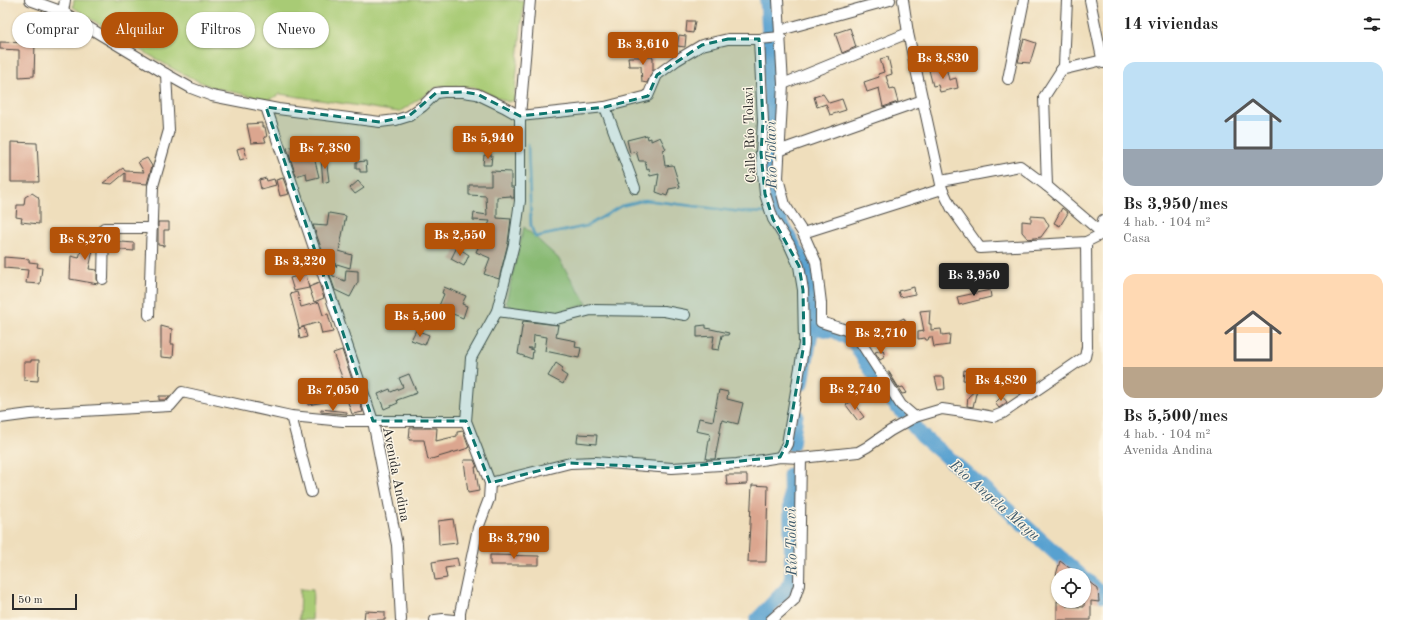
<!DOCTYPE html>
<html lang="es">
<meta charset="utf-8">
<style>
:root{--surface:#fff;--page:#f2f2f2;--text:#222;--muted:#767676;--accent:#b45309}
body{margin:0;font-family:"Old Standard TT",serif;background:var(--page);color:var(--text);height:100vh;display:flex;flex-direction:column;font-size:15px;white-space:nowrap}
*{box-sizing:border-box;margin:0}
p{font-size:13px;color:var(--muted)}
.icon{flex:none;width:22px;height:22px;fill:none;stroke:currentColor;stroke-width:2;stroke-linecap:round;stroke-linejoin:round}
.map{position:relative;flex:1;overflow:hidden}
.panel{display:flex;flex-direction:column;background:var(--surface);width:300px}
.panel>*{flex:none}
.top-card{position:absolute;left:12px;top:12px;width:380px;height:36px;display:flex;gap:8px}
.tools{position:absolute;left:1051px;top:568px;display:grid;gap:8px}
.tools a{display:grid;place-items:center;width:40px;height:40px;border-radius:50%;background:var(--surface);box-shadow:0 1px 3px #0004;font-size:20px}
.scale{position:absolute;left:12px;bottom:10px;width:65px;box-sizing:border-box;padding-left:4px;border:2px solid #2b2b2b;border-top:0;font-size:11px;line-height:14px;white-space:nowrap;color:#2b2b2b;-webkit-text-stroke:3px #fcf5e5;paint-order:stroke}
.price{position:absolute;translate:-50% -34px;padding:0 9px;border-radius:4px;background:var(--accent);color:#fff;font-size:13px;line-height:26px;filter:drop-shadow(0 1px 2px #0008)}
.price::after{content:'';position:absolute;left:50%;top:24px;width:12px;height:9px;margin-left:-6px;background:inherit;clip-path:polygon(0 0,100% 0,50% 100%)}
.price.selected{background:#222;color:#fff}
ul{padding:0;list-style:none}
li{display:grid;align-content:center;gap:8px;height:212px;padding:0 20px}
li span{display:grid;place-items:center;height:124px;border-radius:12px;color:#555}
li>.icon{margin-inline-start:auto}
span .icon{width:72px;height:72px;fill:#fffc;stroke-width:1}
li b{font-size:17px}
h2{display:flex;justify-content:space-between;align-items:center;height:48px;padding:0 20px;font-size:17px}
.chip{padding:0 14px;border-radius:18px;background:var(--surface);box-shadow:0 1px 3px #0004;font-size:14px;line-height:36px}
.chip.selected{background:var(--accent);color:#fff}
main{display:flex;flex:1;min-height:0}
.map>svg:first-child{display:block}
</style>
<main>
<div class="map">
<svg width="1103" height="620" viewBox="0 0 1103 620">
<rect width="100%" height="100%" fill="#fcf5e5"/>
<filter id="ink" filterUnits="userSpaceOnUse"><feTurbulence type="fractalNoise" baseFrequency=".025" numOctaves="2"/><feDisplacementMap in="SourceGraphic" scale="8" xChannelSelector="R" yChannelSelector="G"/><feConvolveMatrix kernelMatrix="1 2 1 2 8 2 1 2 1" color-interpolation-filters="sRGB"/></filter>
<filter id="wash" filterUnits="userSpaceOnUse"><feTurbulence type="fractalNoise" baseFrequency=".012" numOctaves="4" result="noise"/><feDisplacementMap in="SourceGraphic" scale="16" xChannelSelector="R" yChannelSelector="G"/><feGaussianBlur stdDeviation="0.9" result="paint"/><feColorMatrix in="noise" values="0 0 0 0 0 0 0 0 0 0 0 0 0 0 0 0 0 1.4 0 .05"/><feComposite in="paint" operator="in"/></filter>
<g filter="url(#wash)">
<rect width="100%" height="100%" fill="#efdebc"/>
<g fill="#a8cb75" stroke="#6a7b50">
<polygon points="74,0 524,0 514,100 508,102 473,87 439,86 399,112 280,94 269,100 211,87 177,71 120,38 73,7"/>
<polygon points="524,227 558,258 587,304 557,313 541,312 540,311 510,307 506,302"/>
<polygon points="300,589 313,590 312,620 299,620"/>
</g>
<g fill="none" stroke-linecap="round" stroke-linejoin="round">
<polyline stroke="#59a1d0" stroke-width="2.5" points="528,144 531,226 535,237 587,226 621,206 645,200 742,212 769,213"/>
<g stroke="#59a1d0" stroke-width="15">
<polyline points="767,0 770,51 770,186 776,213 804,264 810,285 812,327 802,383"/>
<polyline points="812,327 835,331 853,341 890,399 901,411"/>
<polyline points="911,423 922,436 981,486 1080,575"/>
<polyline points="792,444 796,415"/>
<polyline points="1084,578 1103,595"/>
<polyline points="757,620 792,583 790,475"/>
</g>
</g>
<g id="blocks">
<g fill="#dba68f">
<polygon points="28,21 42,27 43,36 25,28"/>
<polygon points="687,21 695,21 693,33 686,32"/>
<polygon points="850,28 856,47 842,53 835,33"/>
<polygon points="679,35 686,36 685,47 677,46"/>
<polygon points="1024,39 1036,43 1030,63 1018,62"/>
<polygon points="0,42 35,43 34,76 19,77 19,50 0,49"/>
<polygon points="628,57 653,57 653,70 647,83 642,82 641,66 629,66"/>
<polygon points="888,57 892,74 886,76 890,89 894,88 898,102 883,107 879,88 867,92 864,82 879,77 878,74 884,72 880,59"/>
<polygon points="946,67 949,80 956,78 958,88 940,92 938,85 933,86 929,70"/>
<polygon points="823,94 829,103 842,99 846,110 830,115 826,104 817,107 814,97"/>
<polygon points="262,123 262,127 265,127 267,137 264,137 266,142 251,143 247,124"/>
<polygon points="647,135 648,139 651,138 651,141 660,137 666,149 663,150 665,166 673,165 680,187 669,189 667,196 656,192 659,174 650,176 649,169 647,170 645,161 639,161 636,151 630,153 627,140"/>
<polygon points="11,142 37,143 39,182 11,182"/>
<polygon points="295,146 295,148 310,146 312,158 314,157 319,177 307,180 306,173 296,176 287,148"/>
<polygon points="244,147 247,158 240,160 237,149"/>
<polygon points="484,155 492,155 491,165 483,165"/>
<polygon points="147,158 152,166 147,184 125,182 125,173 112,184 103,183 123,168 125,171 144,172 138,162"/>
<polygon points="321,158 326,158 329,181 323,183"/>
<polygon points="366,161 367,172 360,172 360,169 356,169 356,162"/>
<polygon points="491,171 511,172 511,187 514,187 514,198 511,198 511,196 497,197 497,218 511,219 508,243 499,279 484,274 490,258 476,252 490,221 473,220 474,213 487,215 486,196 469,195 469,185 491,185"/>
<polygon points="266,178 267,181 274,179 276,185 261,189 259,180"/>
<polygon points="283,178 289,194 280,196 276,180"/>
<polygon points="358,181 364,188 355,194 350,188"/>
<polygon points="32,193 38,197 39,200 39,224 21,222 22,218 16,217 17,205 24,205 25,197"/>
<polygon points="1062,208 1068,213 1060,226 1054,223"/>
<polygon points="329,213 346,216 339,251 352,255 350,268 337,264 336,267 333,252 323,253 313,225 327,226"/>
<polygon points="1031,216 1044,217 1049,226 1041,237 1028,239 1022,232 1022,221 1031,222"/>
<polygon points="158,222 169,222 169,230 164,230 164,246 158,245"/>
<polygon points="87,229 97,231 89,269 97,270 97,279 98,284 70,279 71,256 79,258"/>
<polygon points="110,241 134,243 134,251 110,249"/>
<polygon points="457,247 469,255 464,266 451,259"/>
<polygon points="4,257 29,259 29,262 38,263 37,267 42,268 40,284 26,283 28,270 4,268"/>
<polygon points="328,266 333,276 345,281 346,270 358,271 358,282 350,297 335,290 327,267"/>
<polygon points="306,274 309,288 294,291 290,278"/>
<polygon points="319,283 324,298 314,302 309,287"/>
<polygon points="444,287 466,296 462,304 467,306 463,318 438,308 444,294 442,293"/>
<polygon points="914,287 915,294 900,297 898,291"/>
<polygon points="990,290 991,297 959,305 957,297"/>
<polygon points="297,292 301,307 319,302 323,315 328,314 333,332 322,334 319,322 299,328 290,294"/>
<polygon points="930,310 929,324 931,324 931,330 941,329 942,335 950,334 949,345 934,347 932,337 929,337 928,340 926,340 925,338 918,339 918,332 924,331 920,311"/>
<polygon points="904,318 909,330 892,339 888,326"/>
<polygon points="523,321 558,325 556,337 576,341 575,347 581,348 579,358 545,351 547,337 534,335 533,348 528,348 533,350 532,359 518,354"/>
<polygon points="706,325 706,328 729,333 728,335 722,335 719,350 712,349 714,336 697,337 697,326"/>
<polygon points="161,326 172,329 171,344 174,344 173,358 161,357"/>
<polygon points="304,327 307,337 300,339 298,329"/>
<polygon points="416,330 429,335 425,345 411,340"/>
<polygon points="342,350 363,412 353,414 352,414 345,394 348,393 333,353"/>
<polygon points="883,350 885,357 880,360 875,352"/>
<polygon points="31,360 39,360 38,381 24,380 24,362 31,362"/>
<polygon points="556,363 563,368 561,372 567,376 563,384 548,376"/>
<polygon points="964,370 974,372 972,381 963,380"/>
<polygon points="1023,371 1031,380 1025,387 1016,377"/>
<polygon points="888,372 889,372 899,388 903,387 907,393 902,394"/>
<polygon points="409,374 417,393 397,400 398,403 384,409 378,394 390,389 391,392 403,387 399,378"/>
<polygon points="935,377 944,377 945,389 938,390"/>
<polygon points="319,381 324,402 308,405 304,383"/>
<polygon points="977,389 973,407 967,406 968,397"/>
<polygon points="719,390 728,392 727,399 743,403 738,424 722,420 715,459 706,459 710,434 696,431 699,418 713,421"/>
<polygon points="159,396 169,396 169,397 167,400 159,400"/>
<polygon points="1002,396 1007,402 999,408 995,403"/>
<polygon points="852,401 864,417 858,421 846,405"/>
<polygon points="321,409 347,412 347,414 321,412"/>
<polygon points="410,428 437,428 436,441 457,436 457,432 463,431 469,448 428,460 424,440 409,440"/>
<polygon points="578,434 597,435 596,444 577,442"/>
<polygon points="464,460 474,460 477,467 475,467 479,491 468,493"/>
<polygon points="726,475 747,475 747,484 727,485"/>
<polygon points="752,485 768,486 766,562 748,562"/>
<polygon points="453,519 457,543 439,545 438,521"/>
<polygon points="490,555 539,556 539,565 490,565"/>
<polygon points="457,558 459,566 445,568 447,578 435,580 432,562"/>
<polygon points="1060,561 1079,575 1056,575"/>
<polygon points="1084,578 1098,589 1099,602 1091,601 1091,620 1057,620 1057,601 1067,601 1066,606 1084,607"/>
<polygon points="365,611 385,612 385,620 364,620"/>
</g>
</g>
</g>
<g filter="url(#ink)">
<use href="#blocks" fill-opacity="0" stroke="#484641" stroke-width="1"/>
<g fill="none" stroke-linecap="round" stroke-linejoin="round">
<g stroke="#484641" stroke-width="12">
<g id="minor">
<polyline points="30,0 63,12 166,74 191,88 212,96 278,109 380,122 396,120 409,116 423,106 436,93 444,92 463,92 477,94 504,107 520,116 605,107 648,96 657,75 677,60 702,45 728,39 759,39 781,37"/>
<polyline points="778,0 783,84 778,178 785,205 803,233 816,262 821,303 821,322 846,330 858,338 901,405 915,417"/>
<polyline points="903,0 908,33 942,189 952,209 980,248 1086,242 1102,234"/>
<polyline points="1090,0 1103,63"/>
<polyline points="63,12 65,0"/>
<polyline points="781,30 890,0"/>
<polyline points="759,39 763,122 761,153 765,194 773,219 789,244 799,266 803,290 804,344 787,444 780,457"/>
<polyline points="1061,70 1103,60"/>
<polyline points="1008,79 1024,0"/>
<polyline points="783,84 908,33"/>
<polyline points="266,107 373,421 397,545 401,620"/>
<polyline points="605,107 635,188"/>
<polyline points="781,150 923,100"/>
<polyline points="941,181 1020,166 1047,186 1103,234"/>
<polyline points="1047,186 1044,97 1064,66 1067,0"/>
<polyline points="803,233 942,189"/>
<polyline points="1102,234 1103,220"/>
<polyline points="103,279 104,228 152,228"/>
<polyline points="497,311 556,319 591,310 664,311 685,315"/>
<polyline points="149,315 153,186 169,130 166,74"/>
<polyline points="291,416 311,492"/>
<polyline points="0,418 30,414 170,406 182,392 291,416 343,421 466,421"/>
<polyline points="490,483 570,463 595,462 672,468 737,464 780,457 801,458 858,452 867,447 890,431 915,417 942,409 977,414 993,417 1003,413 1085,357 1087,347 1086,242"/>
<polyline points="435,620 443,619 454,620"/>
<polyline points="460,620 460,613 478,528 489,499 490,483 466,421 471,358 497,311 514,244 520,201 520,116 530,0"/>
<polyline points="771,620 794,600 799,585 801,458"/>
</g>
</g>
<use href="#minor" stroke="#fff" stroke-width="10"/>
</g>
</g>
<path fill="#0f766e" fill-opacity="0.2" stroke="#0f766e" stroke-width="3" stroke-dasharray="8 5" stroke-linejoin="round" d="M728,39H759L763,122L761,153L765,194L773,219L799,266L803,290L804,344L787,444L780,457L672,468L570,463L490,483L466,421H373L266,107L380,122L409,116L436,93L463,92L477,94L520,116L605,107L648,96L657,75L702,45Z"/>
<g text-anchor="middle" stroke-width="3" stroke-linejoin="round" paint-order="stroke">
<g font-size="14" fill="#2b2b2b" stroke="#fcf5e5">
<text transform="translate(749 135) rotate(-92)" y="5">Calle Río Tolavi</text>
<text transform="translate(397 474) rotate(79)" y="5">Avenida Andina</text>
</g>
<g font-size="15" font-style="italic" fill="#3d5a6d" stroke="#fcf5e5">
<text transform="translate(771 155) rotate(-91)" y="5">Río Tolavi</text>
<text transform="translate(995 500) rotate(41)" y="5">Río Angela Mayu</text>
<text transform="translate(791 542) rotate(-91)" y="5">Río Tolavi</text>
</g>
</g>
</svg>
<div class="tools">
<a><svg class="icon" aria-label="locate" viewBox="0 0 24 24"><circle cx="12" cy="12" r="6"/><path d="M12 2v4M12 18v4M2 12h4M18 12h4"/></svg></a>
</div>
<div class="scale">50 m</div>
<b class="price" style="left:643px;top:66px">Bs 3,610</b>
<b class="price" style="left:943px;top:80px">Bs 3,830</b>
<b class="price" style="left:488px;top:160px">Bs 5,940</b>
<b class="price" style="left:325px;top:170px">Bs 7,380</b>
<b class="price" style="left:460px;top:257px">Bs 2,550</b>
<b class="price" style="left:85px;top:261px">Bs 8,270</b>
<b class="price" style="left:300px;top:283px">Bs 3,220</b>
<b class="price selected" style="left:974px;top:297px">Bs 3,950</b>
<b class="price" style="left:420px;top:338px">Bs 5,500</b>
<b class="price" style="left:881px;top:355px">Bs 2,710</b>
<b class="price" style="left:1001px;top:402px">Bs 4,820</b>
<b class="price" style="left:855px;top:411px">Bs 2,740</b>
<b class="price" style="left:333px;top:412px">Bs 7,050</b>
<b class="price" style="left:514px;top:560px">Bs 3,790</b>
<div class="top-card">
<a class="chip">Comprar</a>
<a class="chip selected">Alquilar</a>
<a class="chip">Filtros</a>
<a class="chip">Nuevo</a>
</div>
</div>
<section class="panel">
<h2>14 viviendas<svg class="icon" aria-label="filters" viewBox="0 0 24 24"><path d="M4 7h16M4 17h16"/><circle cx="9" cy="7" r="2"/><circle cx="15" cy="17" r="2"/></svg></h2>
<ul>
<li><span style="background:linear-gradient(#bfe0f5 70%,#9aa5b1 0)"><svg class="icon" aria-label="home" viewBox="0 0 24 24"><path d="M3 11l9-7 9 7M6 9v11h12V9"/></svg></span><div><b>Bs 3,950/mes</b><p>4 hab. · 104 m²</p><p>Casa</p></div></li>
<li><span style="background:linear-gradient(#ffd9b3 75%,#b9a48a 0)"><svg class="icon" aria-label="home" viewBox="0 0 24 24"><path d="M3 11l9-7 9 7M6 9v11h12V9"/></svg></span><div><b>Bs 5,500/mes</b><p>4 hab. · 104 m²</p><p>Avenida Andina</p></div></li>
</ul>
</section>
</main>
